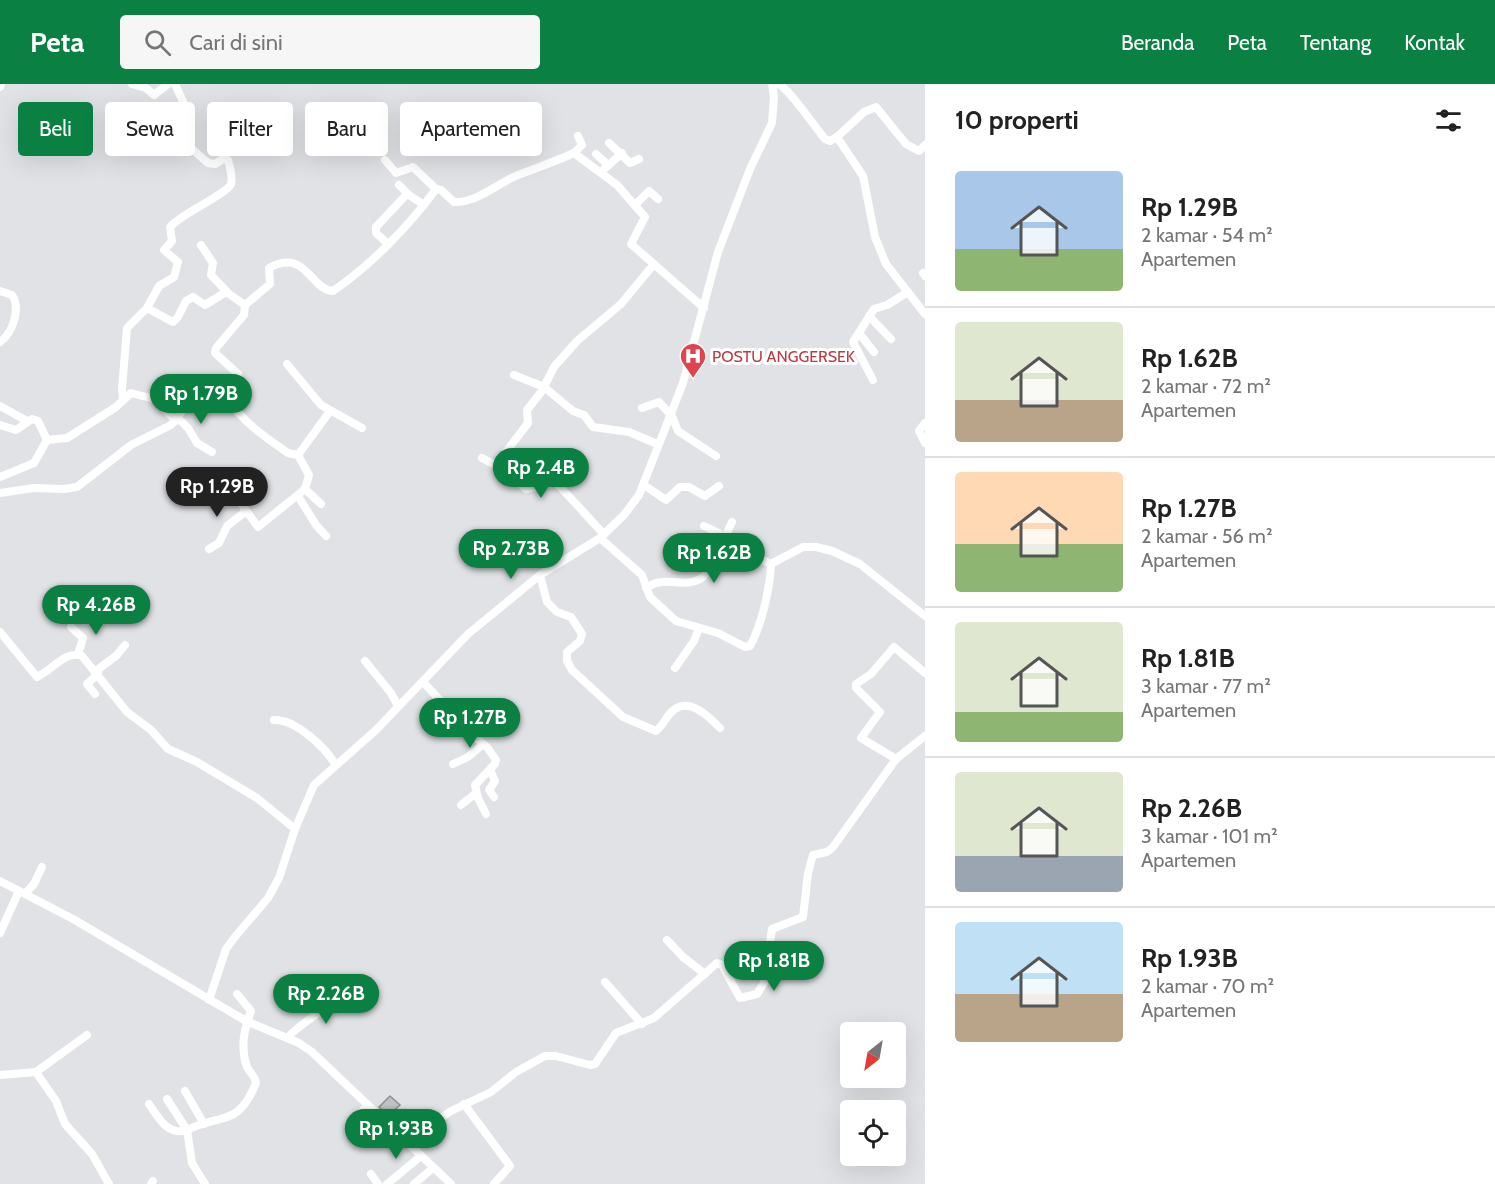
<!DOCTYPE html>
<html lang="id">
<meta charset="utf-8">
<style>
:root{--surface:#fff;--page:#f6f6f6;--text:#222;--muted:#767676;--line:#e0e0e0;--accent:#0b8043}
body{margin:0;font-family:Cabin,sans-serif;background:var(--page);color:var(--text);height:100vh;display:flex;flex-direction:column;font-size:22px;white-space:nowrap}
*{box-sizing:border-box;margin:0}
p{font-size:20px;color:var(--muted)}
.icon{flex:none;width:33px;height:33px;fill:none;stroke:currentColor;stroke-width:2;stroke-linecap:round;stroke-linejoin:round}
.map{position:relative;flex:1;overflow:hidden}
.panel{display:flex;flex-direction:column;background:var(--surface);width:570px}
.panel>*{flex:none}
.top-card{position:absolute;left:18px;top:18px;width:570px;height:54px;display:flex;gap:12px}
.needle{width:39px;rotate:211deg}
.buttons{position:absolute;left:840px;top:938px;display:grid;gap:12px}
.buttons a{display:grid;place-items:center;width:66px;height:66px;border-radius:6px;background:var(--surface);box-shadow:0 6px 24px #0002;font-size:30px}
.price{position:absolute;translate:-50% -51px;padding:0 14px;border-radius:21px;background:var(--accent);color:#fff;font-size:20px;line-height:39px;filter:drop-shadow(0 2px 3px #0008)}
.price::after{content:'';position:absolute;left:50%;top:36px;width:18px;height:14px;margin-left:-9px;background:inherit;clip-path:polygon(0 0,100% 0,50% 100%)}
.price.current{background:#222;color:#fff}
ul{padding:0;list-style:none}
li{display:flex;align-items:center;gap:18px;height:150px;padding:0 30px}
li+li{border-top:2px solid var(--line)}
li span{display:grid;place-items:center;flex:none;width:168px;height:120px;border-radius:6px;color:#555}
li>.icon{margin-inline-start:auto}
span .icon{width:72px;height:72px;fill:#fffc;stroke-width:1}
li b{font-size:26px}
h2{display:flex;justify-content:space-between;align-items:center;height:72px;padding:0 30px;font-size:26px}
.chip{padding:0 21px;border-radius:6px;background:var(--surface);box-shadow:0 6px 24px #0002;font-size:21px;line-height:54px}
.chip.current{background:var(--accent);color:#fff}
header{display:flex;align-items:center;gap:36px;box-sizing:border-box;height:84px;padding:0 30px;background:var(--accent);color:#fff}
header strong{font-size:28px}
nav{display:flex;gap:33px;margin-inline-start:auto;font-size:21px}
.search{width:420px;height:54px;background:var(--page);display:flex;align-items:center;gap:15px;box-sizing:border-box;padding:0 21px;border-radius:6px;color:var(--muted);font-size:22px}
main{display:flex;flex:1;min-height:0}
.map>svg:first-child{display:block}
</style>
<header>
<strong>Peta</strong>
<div class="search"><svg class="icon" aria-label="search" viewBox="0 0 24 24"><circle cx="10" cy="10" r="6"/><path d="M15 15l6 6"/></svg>Cari di sini</div>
<nav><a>Beranda</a><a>Peta</a><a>Tentang</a><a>Kontak</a></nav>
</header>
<main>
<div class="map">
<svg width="925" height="1100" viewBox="0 0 925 1100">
<rect width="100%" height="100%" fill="#e0e2e5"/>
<polygon fill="#bfc1c4" stroke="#8d8f92" stroke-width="1.5" points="390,1012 400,1021 388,1032 379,1023"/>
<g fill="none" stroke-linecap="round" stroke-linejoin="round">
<g stroke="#fff" stroke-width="8">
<polyline points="132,0 146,4 154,11 168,0"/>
<path d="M778,0C789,4 814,42 825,55L830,57L837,53L863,92L875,153L886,180L925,230"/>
<polyline points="0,3 1,0"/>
<polyline points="837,53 864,28 876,23 906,60 919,67 925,61"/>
<polyline points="609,59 630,79 639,75"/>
<polyline points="574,69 582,61 578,52"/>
<polyline points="596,70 608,81"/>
<polyline points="385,76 396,89 413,83 436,105"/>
<polyline points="601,88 622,69"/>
<polyline points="399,101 409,111 424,121"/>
<polyline points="635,121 649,107 658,115"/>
<polyline points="388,160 376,149 376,143 407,110"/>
<polyline points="201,161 213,179 211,191 229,210 245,221"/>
<polyline points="923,189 925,192"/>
<path d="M0,207L12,211C21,224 13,249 0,258"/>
<polyline points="147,224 173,238 178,233 186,217 193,213 205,221 226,208"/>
<polyline points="869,232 891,255"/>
<polyline points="859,249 874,268"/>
<polyline points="287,280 321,321 362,344"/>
<polyline points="514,291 544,303 573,327 584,331 593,343 629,348 657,360"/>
<polyline points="873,296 853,258 874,225 887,221 908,208"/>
<path d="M223,302C232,332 264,352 288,369L298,371L309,391L305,405L258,443L232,407L234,402L248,388"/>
<path d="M123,316L122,305L127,244L147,224L159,202L174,193L178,178L164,166L172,157L170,143C181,130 227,110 231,100C233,92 230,84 228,76L223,75L215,80L208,79L185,59L179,39L185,22L175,0"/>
<polyline points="0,322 27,337"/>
<polyline points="642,324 659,318 672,332 678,347 716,372"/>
<polyline points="178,334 188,344 197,359 212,368"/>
<polyline points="925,339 919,347 925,359"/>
<polyline points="0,341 16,346 32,335 38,337 47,356 34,379 0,393"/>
<polyline points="47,356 67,354 116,323 131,309 154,315 176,337"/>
<polyline points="298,371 330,327"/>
<path d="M482,374L506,387L526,405C535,404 546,398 554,399C559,399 596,443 604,450"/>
<polyline points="496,381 528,339 527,326 542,307 554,283 577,257 621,220 654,180"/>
<polyline points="644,401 666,416 680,403 689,403 705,412 719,402"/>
<polyline points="305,405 321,420"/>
<path d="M0,409L34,404L64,405L77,403L131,361L171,341L195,311L234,297L238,290L215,269L216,264L244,231L245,221L270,200L269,184C307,164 309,205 333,207C371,181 409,142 436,105L441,106L454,118C477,119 498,99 518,91C537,84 556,77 574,69L617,101L645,133L631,160L704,224"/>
<polyline points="298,412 316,441 326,452"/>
<polyline points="704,442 725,452"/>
<path d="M600,454L642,491L650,513L676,537L718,549L745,563L750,562C762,541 770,503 771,480L803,463H816L832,467L860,480L925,532"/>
<polyline points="723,456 771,480"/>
<polyline points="209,465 219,459 227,442 245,428"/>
<path d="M540,491L547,518L557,528L571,533L582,550L580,557L567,568V577L572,586L623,633L656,647C664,641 667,630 675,625C691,614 710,634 720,644"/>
<path d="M646,504C666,490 683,505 700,495C711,490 726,450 732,438"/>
<polyline points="71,543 83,554 78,570"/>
<path d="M0,548L37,593C51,587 67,565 82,572L127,628L151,646L168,665L197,678L257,714L295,745"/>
<polyline points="365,577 391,609 398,622"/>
<polyline points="675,584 694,557 699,544"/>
<polyline points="96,587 117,571 125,561"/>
<polyline points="423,598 439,615 444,626 465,633 476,654 487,663 496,676 495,680 475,701 478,714 486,730"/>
<polyline points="95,610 87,600 98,590"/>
<path d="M274,636C295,635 325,663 335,680"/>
<polyline points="896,675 925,652"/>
<polyline points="453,680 468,673 483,660"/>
<polyline points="491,684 491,688 495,697 489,706 494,713"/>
<polyline points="461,721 476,709"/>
<polyline points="0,797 73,835 246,937 299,959 312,968 451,1100"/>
<polyline points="25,810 34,800 42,783"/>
<polyline points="0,849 19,807"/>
<polyline points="667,856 683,873 705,890"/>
<polyline points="605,898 642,940"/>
<polyline points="209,916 226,865 234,854 268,814 279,794 295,745 314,701 376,646 468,550 540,491 600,454 624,431 639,411 683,299 718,168 750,85 772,39 774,13 772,0"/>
<path d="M288,954C291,946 332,920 343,912"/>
<polyline points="36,988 87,951"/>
<polyline points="0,991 36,988 56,1017 65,1040 92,1070 109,1100"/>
<polyline points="185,1007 204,1040"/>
<path d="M149,1020C159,1034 167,1052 187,1046L167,1015"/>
<polyline points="464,1020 510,1082 494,1100"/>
<polyline points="350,1039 368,1021"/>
<polyline points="407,1057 451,1027 491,1008 516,988 545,972 556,972 590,981 595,980 616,949 654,934 717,879 722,881 740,914 757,910 764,899 772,845 803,833 808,789 813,771 827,768 833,763 896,675 861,654 880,628 856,604 856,600 871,590 894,563 925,589"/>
<polyline points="371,1090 378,1100"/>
<polyline points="151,1100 153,1097"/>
<path d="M205,1100L192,1079L187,1046C223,1029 238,1043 256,999C255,992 250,989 247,983C240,963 244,946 251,927L237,910"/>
<polyline points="387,1100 421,1072"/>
<polyline points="414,1100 433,1084"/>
</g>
</g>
<defs>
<g id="hospital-pin" transform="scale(1.35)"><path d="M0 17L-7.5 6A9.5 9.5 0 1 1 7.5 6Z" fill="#e0444e" stroke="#fff"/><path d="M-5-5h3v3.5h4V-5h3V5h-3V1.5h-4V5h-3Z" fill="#fff"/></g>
</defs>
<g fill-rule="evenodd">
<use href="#hospital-pin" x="693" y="272"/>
</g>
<g text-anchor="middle" stroke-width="6" stroke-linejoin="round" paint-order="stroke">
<g font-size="16" fill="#be3a42" stroke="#fff" text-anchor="start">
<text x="712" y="278">POSTU ANGGERSEK</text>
</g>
</g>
</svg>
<div class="buttons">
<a><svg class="needle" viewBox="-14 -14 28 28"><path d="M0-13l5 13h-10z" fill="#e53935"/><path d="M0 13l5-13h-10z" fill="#767676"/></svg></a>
<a><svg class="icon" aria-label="locate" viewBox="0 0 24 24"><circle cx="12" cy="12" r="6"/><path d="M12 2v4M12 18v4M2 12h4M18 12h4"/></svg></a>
</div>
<b class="price" style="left:201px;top:341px">Rp 1.79B</b>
<b class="price" style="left:541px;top:415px">Rp 2.4B</b>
<b class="price current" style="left:217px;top:434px">Rp 1.29B</b>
<b class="price" style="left:511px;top:496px">Rp 2.73B</b>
<b class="price" style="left:714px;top:500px">Rp 1.62B</b>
<b class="price" style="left:96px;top:552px">Rp 4.26B</b>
<b class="price" style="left:470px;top:665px">Rp 1.27B</b>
<b class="price" style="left:774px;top:908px">Rp 1.81B</b>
<b class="price" style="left:326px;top:941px">Rp 2.26B</b>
<b class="price" style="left:396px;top:1076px">Rp 1.93B</b>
<div class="top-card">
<a class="chip current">Beli</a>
<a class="chip">Sewa</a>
<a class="chip">Filter</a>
<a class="chip">Baru</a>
<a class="chip">Apartemen</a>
</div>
</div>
<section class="panel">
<h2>10 properti<svg class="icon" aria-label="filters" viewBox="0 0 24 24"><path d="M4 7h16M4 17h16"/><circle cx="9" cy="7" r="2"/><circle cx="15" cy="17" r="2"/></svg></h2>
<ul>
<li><span style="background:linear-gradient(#a9c7e8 65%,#8fb573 0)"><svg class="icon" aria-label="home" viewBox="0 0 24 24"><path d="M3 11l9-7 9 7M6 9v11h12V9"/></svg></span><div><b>Rp 1.29B</b><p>2 kamar · 54 m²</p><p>Apartemen</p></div></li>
<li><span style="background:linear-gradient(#dfe7d0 65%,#b9a48a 0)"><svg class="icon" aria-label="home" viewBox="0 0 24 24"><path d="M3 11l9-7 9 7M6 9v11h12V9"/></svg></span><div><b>Rp 1.62B</b><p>2 kamar · 72 m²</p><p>Apartemen</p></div></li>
<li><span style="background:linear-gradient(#ffd9b3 60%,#8fb573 0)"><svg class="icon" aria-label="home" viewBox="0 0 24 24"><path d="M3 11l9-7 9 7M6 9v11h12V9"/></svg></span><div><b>Rp 1.27B</b><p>2 kamar · 56 m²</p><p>Apartemen</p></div></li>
<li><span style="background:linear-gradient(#dfe7d0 75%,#8fb573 0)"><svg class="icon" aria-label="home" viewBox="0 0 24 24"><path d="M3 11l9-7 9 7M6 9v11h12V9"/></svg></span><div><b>Rp 1.81B</b><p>3 kamar · 77 m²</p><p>Apartemen</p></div></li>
<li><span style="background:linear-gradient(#dfe7d0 70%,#9aa5b1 0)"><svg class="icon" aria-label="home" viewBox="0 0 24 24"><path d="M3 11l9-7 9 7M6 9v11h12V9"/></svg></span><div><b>Rp 2.26B</b><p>3 kamar · 101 m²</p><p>Apartemen</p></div></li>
<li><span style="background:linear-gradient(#bfe0f5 60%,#b9a48a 0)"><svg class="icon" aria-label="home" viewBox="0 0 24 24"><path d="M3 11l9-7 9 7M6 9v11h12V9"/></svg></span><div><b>Rp 1.93B</b><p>2 kamar · 70 m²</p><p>Apartemen</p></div></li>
</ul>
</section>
</main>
